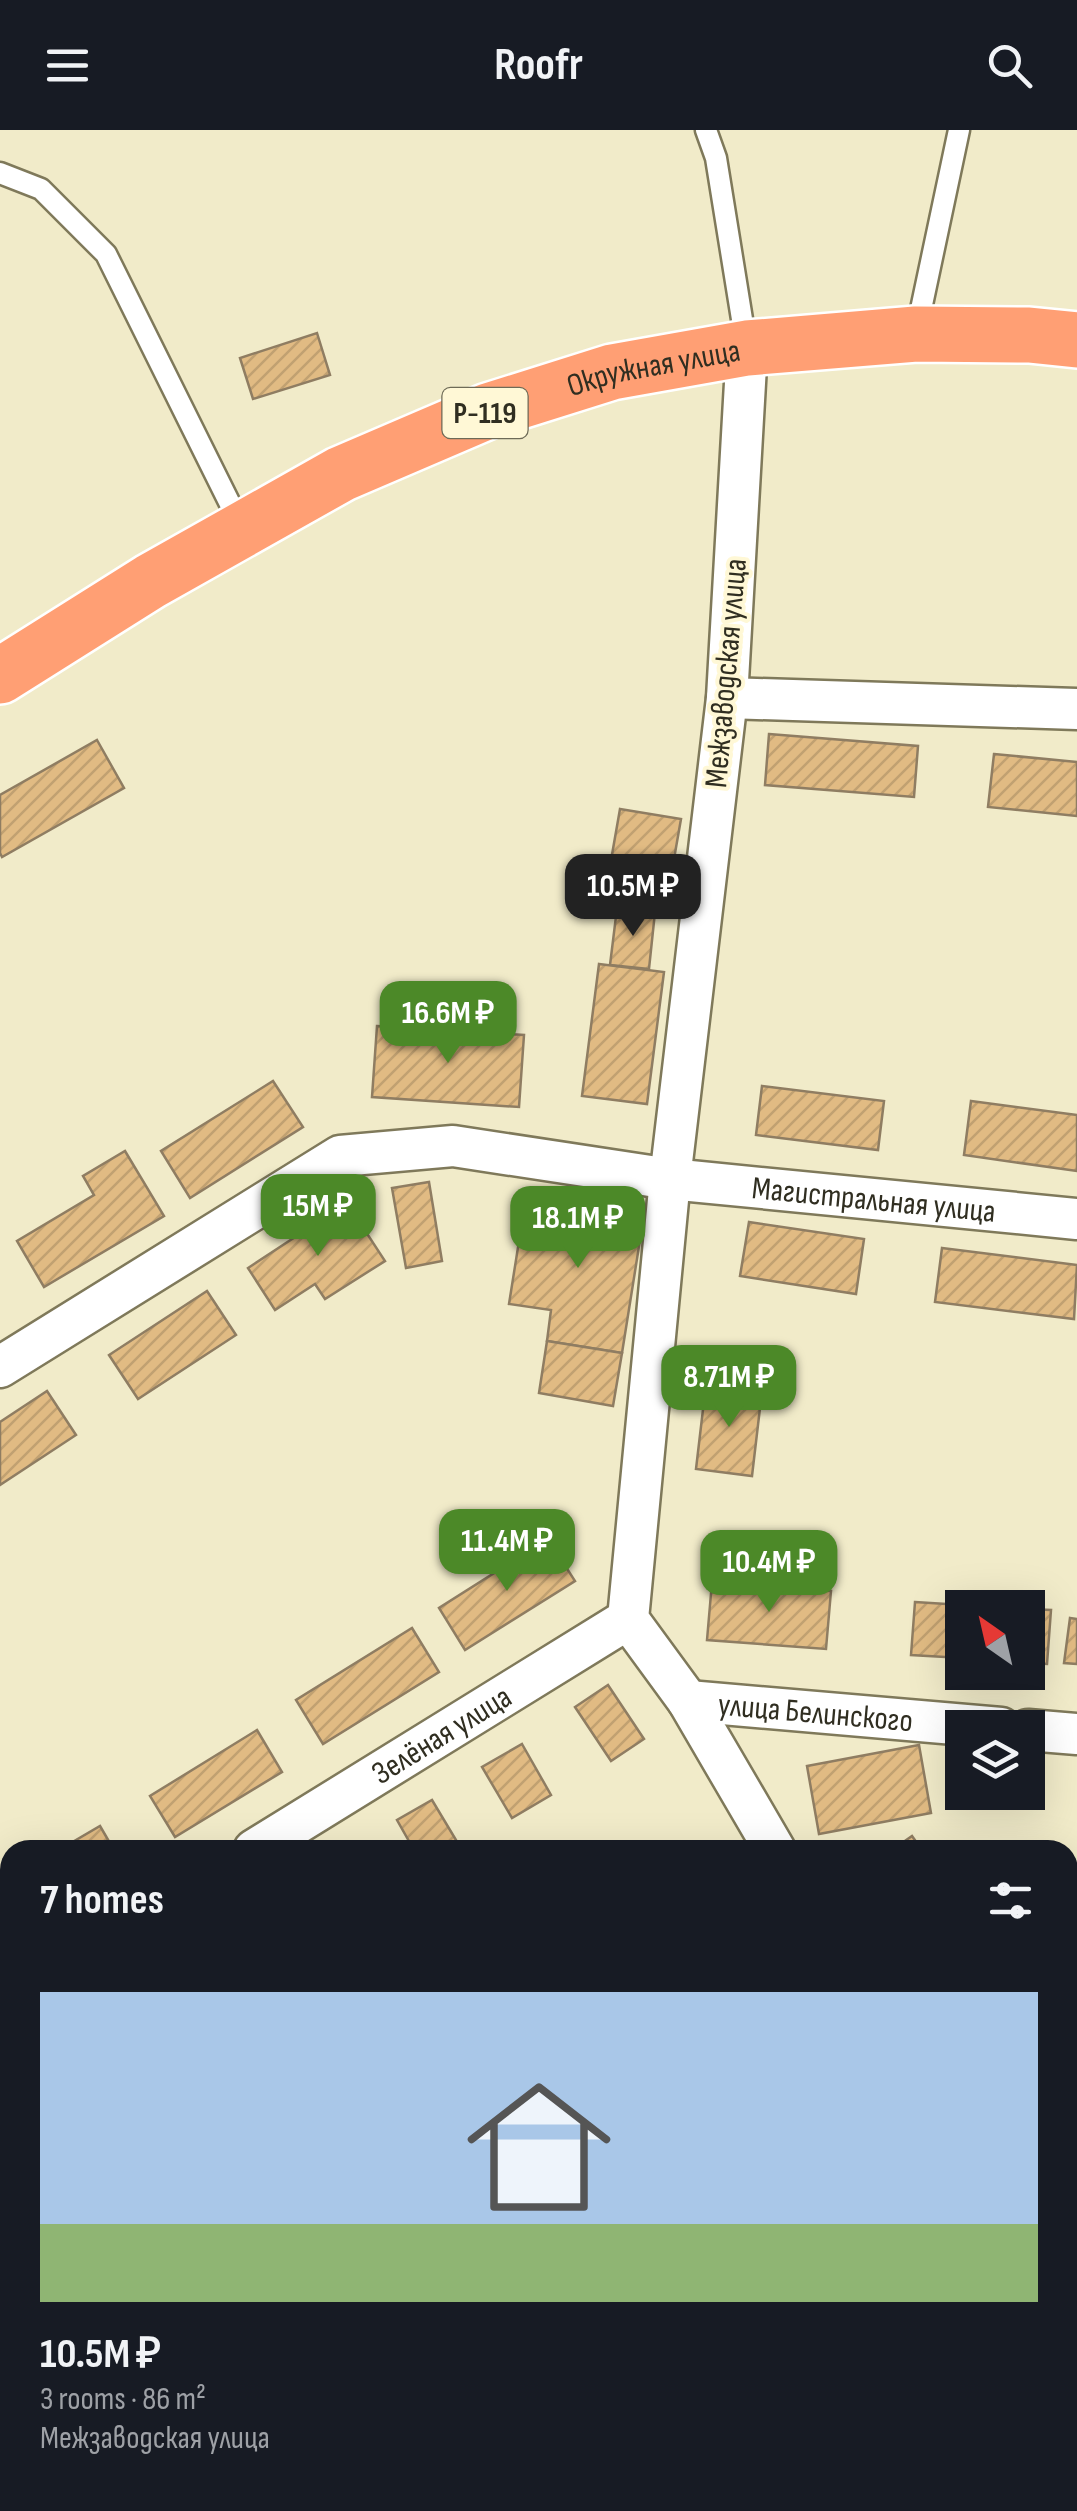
<!DOCTYPE html>
<meta charset="utf-8">
<style>
:root{--surface:#171b24;--page:#242831;--text:#f1f3f6;--muted:#9ea1a6;--accent:#4c8928}
body{margin:0;font-family:"Sofia Sans Condensed",sans-serif;background:var(--page);color:var(--text);height:100vh;display:flex;flex-direction:column;font-size:38px;white-space:nowrap}
*{box-sizing:border-box;margin:0}
p{font-size:32px;color:var(--muted)}
.icon{flex:none;width:55px;height:55px;fill:none;stroke:currentColor;stroke-width:2;stroke-linecap:round;stroke-linejoin:round}
.map{position:relative;flex:1;overflow:hidden}
.side{position:absolute;left:0px;top:1710px;width:1078px;height:672px;display:flex;flex-direction:column;background:var(--surface);border-radius:30px 30px 0 0;box-shadow:0 10px 40px #0002}
.side>*{flex:none}
.needle{width:65px;rotate:326deg}
.buttons{position:absolute;left:945px;top:1460px;display:grid;gap:20px}
.buttons a{display:grid;place-items:center;width:100px;height:100px;border-radius:0px;background:var(--surface);box-shadow:0 10px 40px #0002;font-size:50px}
.price{position:absolute;translate:-50% -85px;padding:0 22px;border-radius:20px;background:var(--accent);color:#fff;font-size:32px;line-height:65px;filter:drop-shadow(0 2px 5px #0008)}
.price::after{content:'';position:absolute;left:50%;top:60px;width:30px;height:22px;margin-left:-15px;background:inherit;clip-path:polygon(0 0,100% 0,50% 100%)}
.price.current{background:#222;color:#fff}
ul{padding:0;list-style:none}
li{display:grid;align-content:center;gap:20px;height:530px;padding:0 40px}
li span{display:grid;place-items:center;height:310px;border-radius:0px;color:#555}
li>.icon{margin-inline-start:auto}
span .icon{width:180px;height:180px;fill:#fffc;stroke-width:1}
li b{font-size:42px}
h2{display:flex;justify-content:space-between;align-items:center;height:120px;padding:0 40px;font-size:42px}
header{display:flex;justify-content:space-between;align-items:center;height:130px;padding:0 40px;background:var(--surface);font-size:45px;font-weight:700}
.map>svg:first-child{display:block}
</style>
<header><svg class="icon" aria-label="menu" viewBox="0 0 24 24"><path d="M4 6h16M4 12h16M4 18h16"/></svg>Roofr<svg class="icon" aria-label="search" viewBox="0 0 24 24"><circle cx="10" cy="10" r="6"/><path d="M15 15l6 6"/></svg></header>
<div class="map">
<svg width="1077" height="2381" viewBox="0 0 1077 2381">
<defs>
<pattern id="building-hatch" width="6" height="6" patternUnits="userSpaceOnUse" patternTransform="scale(2.5)"><rect width="6" height="6" fill="#e1bb83"/><path d="M-1 1l2-2M0 6l6-6M5 7l2-2" fill="none" stroke="#c1a171"/></pattern>
</defs>
<rect width="100%" height="100%" fill="#f1ebc9"/>
<g fill="url(#building-hatch)" stroke="#8f7d62" stroke-width="2.5">
<polygon points="317,203 330,245 253,269 240,228"/>
<polygon points="769,604 918,616 914,667 765,655"/>
<polygon points="97,610 124,658 2,727 0,723 0,665"/>
<polygon points="994,624 1077,632 1077,686 988,677"/>
<polygon points="620,679 681,689 664,786 655,782 603,776"/>
<polygon points="617,778 655,782 649,839 610,835"/>
<polygon points="599,834 664,842 647,974 582,966"/>
<polygon points="377,896 524,905 519,977 372,967"/>
<polygon points="273,951 303,997 190,1068 161,1021"/>
<polygon points="762,956 884,971 878,1020 756,1005"/>
<polygon points="971,971 1077,985 1077,1041 964,1025"/>
<polygon points="125,1021 164,1086 44,1157 17,1111 94,1065 83,1046"/>
<polygon points="429,1052 442,1131 406,1138 392,1058"/>
<polygon points="526,1067 644,1085 622,1223 547,1211 551,1180 509,1174"/>
<polygon points="347,1073 385,1131 325,1169 315,1154 275,1180 248,1138"/>
<polygon points="749,1092 864,1109 856,1164 740,1146"/>
<polygon points="942,1118 1077,1135 1074,1189 935,1172"/>
<polygon points="207,1161 236,1205 138,1269 109,1225"/>
<polygon points="547,1211 622,1223 613,1276 539,1263"/>
<polygon points="706,1254 762,1261 752,1346 696,1339"/>
<polygon points="47,1261 76,1305 0,1355 0,1292"/>
<polygon points="548,1409 575,1451 465,1520 439,1478"/>
<polygon points="712,1452 831,1461 826,1519 707,1510"/>
<polygon points="915,1472 1010,1478 962,1478 962,1528 911,1525"/>
<polygon points="1028,1479 1051,1480 1047,1534 1028,1533"/>
<polygon points="1070,1488 1077,1489 1077,1534 1064,1533"/>
<polygon points="412,1498 439,1542 323,1614 296,1570"/>
<polygon points="608,1555 644,1609 611,1631 575,1577"/>
<polygon points="257,1600 282,1642 175,1707 150,1666"/>
<polygon points="522,1614 551,1665 512,1688 482,1637"/>
<polygon points="919,1615 931,1683 819,1704 807,1636"/>
<polygon points="432,1670 462,1720 414,1720 397,1690"/>
<polygon points="100,1696 114,1720 59,1720"/>
<polygon points="912,1706 922,1720 892,1720"/>
<polygon points="1068,1987 1077,2001 1077,2023 1068,2029"/>
<polygon points="1077,2057 1077,2113 1068,2098 1068,2064"/>
<polygon points="0,2069 10,2086 10,2138 0,2144"/>
<polygon points="1068,2289 1077,2302 1077,2348 1068,2355"/>
<polygon points="0,2326 10,2342 10,2349 0,2356"/>
<polygon points="14,2372 32,2372 37,2381 1,2381"/>
<polygon points="339,2372 379,2372 366,2381 344,2381"/>
<polygon points="958,2372 993,2372 999,2381 945,2381"/>
</g>
<g fill="none" stroke-linecap="round" stroke-linejoin="round">
<g stroke="#7f795a" stroke-width="25">
<g id="lane">
<polyline points="706,0 716,28 746,214"/>
<polyline points="0,43 41,59 106,124 242,398"/>
<polyline points="916,203 959,0"/>
</g>
</g>
<g stroke="#7f795a" stroke-width="45">
<g id="street">
<polyline points="747,218 727,568 670,1049 628,1489 688,1571 775,1720"/>
<polyline points="727,568 1077,579"/>
<path id="s1" d="M0,1237L340,1026L453,1016L670,1049L1077,1089"/>
<path id="s2" d="M688,1571L1001,1598"/>
<polyline points="1028,1600 1077,1604"/>
<path id="s3" d="M254,1720L628,1489"/>
<polyline points="0,1877 10,1871"/>
<polyline points="1068,2204 1077,2220"/>
<polyline points="0,2207 10,2222"/>
<polyline points="113,2372 119,2381"/>
<polyline points="147,2381 160,2372"/>
</g>
</g>
<g stroke="#fff" stroke-width="60">
<g id="highway">
<path id="s4" d="M0,546L151,451L341,344L488,281L612,242L747,218L916,204L1029,205L1077,210"/>
</g>
</g>
<use href="#lane" stroke="#fff" stroke-width="20"/>
<use href="#street" stroke="#fff" stroke-width="40"/>
<use href="#highway" stroke="#ff9f74" stroke-width="55"/>
</g>
<g text-anchor="middle" stroke-width="8" stroke-linejoin="round" paint-order="stroke">
<rect fill="#fff8d6" stroke="#6e6b57" stroke-width="2.5" x="442.5" y="258" width="85" height="50" rx="8"/>
<g font-size="30" font-weight="bold" fill="#302e21">
<text x="485" y="293">Р-119</text>
</g>
<g font-size="32" fill="#302e21" stroke="#fff8d6">
<text dy="11" stroke="none"><textPath href="#s4" startOffset="728">Окружная улица</textPath></text>
<text transform="translate(725 543) rotate(-85)" y="11">Межзаводская улица</text>
<text dy="11" stroke="none"><textPath href="#s1" startOffset="938">Магистральная улица</textPath></text>
<text dy="11" stroke="none"><textPath href="#s2" startOffset="128">улица Белинского</textPath></text>
<text dy="11" stroke="none"><textPath href="#s3" startOffset="220">Зелёная улица</textPath></text>
</g>
</g>
</svg>
<div class="buttons">
<a><svg class="needle" viewBox="-14 -14 28 28"><path d="M0-13l5 13h-10z" fill="#e53935"/><path d="M0 13l5-13h-10z" fill="#9ea1a6"/></svg></a>
<a><svg class="icon" aria-label="layers" viewBox="0 0 24 24"><path d="M12 4l9 5-9 5-9-5zM3 14l9 5 9-5"/></svg></a>
</div>
<b class="price current" style="left:633px;top:809px">10.5M ₽</b>
<b class="price" style="left:448px;top:936px">16.6M ₽</b>
<b class="price" style="left:318px;top:1129px">15M ₽</b>
<b class="price" style="left:578px;top:1141px">18.1M ₽</b>
<b class="price" style="left:729px;top:1300px">8.71M ₽</b>
<b class="price" style="left:507px;top:1464px">11.4M ₽</b>
<b class="price" style="left:769px;top:1485px">10.4M ₽</b>
<section class="side">
<h2>7 homes<svg class="icon" aria-label="filters" viewBox="0 0 24 24"><path d="M4 7h16M4 17h16"/><circle cx="9" cy="7" r="2"/><circle cx="15" cy="17" r="2"/></svg></h2>
<ul>
<li><span style="background:linear-gradient(#a9c7e8 75%,#8fb573 0)"><svg class="icon" aria-label="home" viewBox="0 0 24 24"><path d="M3 11l9-7 9 7M6 9v11h12V9"/></svg></span><div><b>10.5M ₽</b><p>3 rooms · 86 m²</p><p>Межзаводская улица</p></div></li>
</ul>
</section>
</div>
